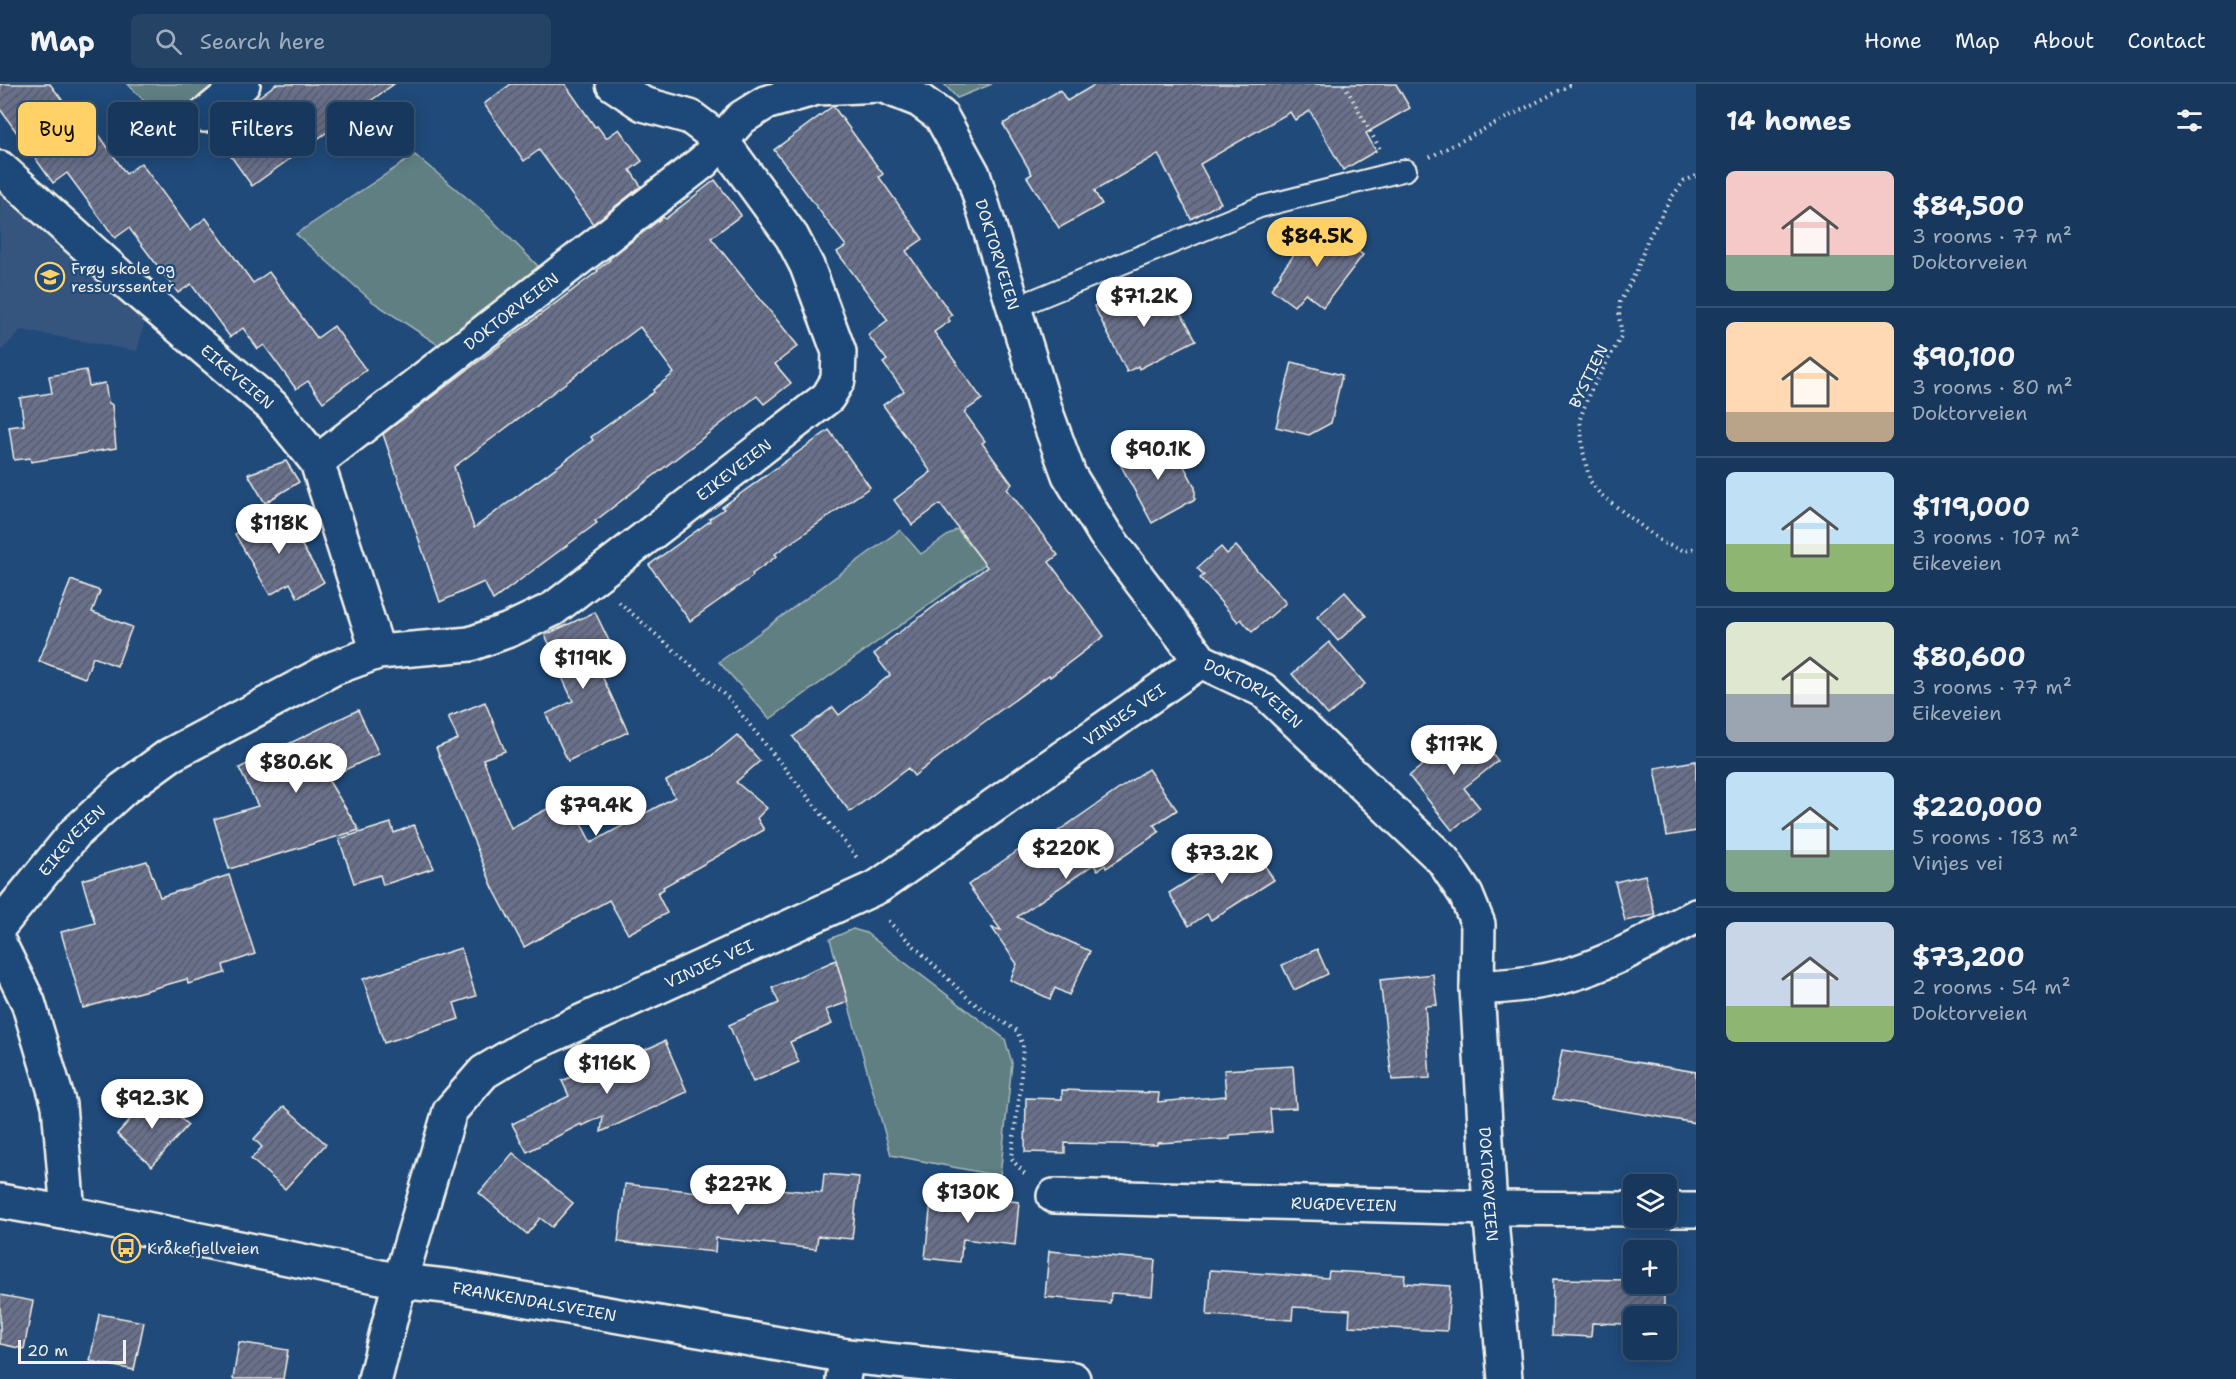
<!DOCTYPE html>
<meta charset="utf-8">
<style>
:root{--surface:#17385c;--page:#244365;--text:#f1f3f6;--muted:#9eacbb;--line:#365272;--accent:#ffd166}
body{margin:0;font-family:"Shantell Sans",sans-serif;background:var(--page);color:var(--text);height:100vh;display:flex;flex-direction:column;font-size:22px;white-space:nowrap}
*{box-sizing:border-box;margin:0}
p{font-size:20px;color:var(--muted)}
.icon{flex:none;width:33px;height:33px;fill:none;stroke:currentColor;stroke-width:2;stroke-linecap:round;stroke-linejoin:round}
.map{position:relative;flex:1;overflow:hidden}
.sheet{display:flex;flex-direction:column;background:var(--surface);width:540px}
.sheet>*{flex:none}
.banner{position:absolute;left:18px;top:18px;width:570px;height:54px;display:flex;gap:12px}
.buttons{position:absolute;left:1623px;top:1090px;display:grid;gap:12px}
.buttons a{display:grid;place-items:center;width:54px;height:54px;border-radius:9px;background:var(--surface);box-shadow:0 3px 15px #0003,0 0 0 2px var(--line);font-size:30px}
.scale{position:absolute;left:18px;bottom:15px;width:108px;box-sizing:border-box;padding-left:6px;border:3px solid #f4f1e8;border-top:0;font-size:16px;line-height:21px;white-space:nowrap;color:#f4f1e8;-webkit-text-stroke:4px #1f4a7a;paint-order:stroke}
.price{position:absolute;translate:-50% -51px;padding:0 14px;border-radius:21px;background:#fff;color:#222;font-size:20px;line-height:39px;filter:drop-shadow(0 2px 3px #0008)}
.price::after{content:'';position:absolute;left:50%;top:36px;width:18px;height:14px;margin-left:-9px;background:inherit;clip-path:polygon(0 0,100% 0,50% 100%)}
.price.selected{background:var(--accent);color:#111}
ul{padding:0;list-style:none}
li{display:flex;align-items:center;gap:18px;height:150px;padding:0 30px}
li+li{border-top:2px solid var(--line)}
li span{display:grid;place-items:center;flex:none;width:168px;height:120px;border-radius:9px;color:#555}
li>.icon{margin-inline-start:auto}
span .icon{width:72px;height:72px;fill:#fffc;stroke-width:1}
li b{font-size:26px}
h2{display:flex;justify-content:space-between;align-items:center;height:72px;padding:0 30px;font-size:26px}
.chip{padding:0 21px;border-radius:9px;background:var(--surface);box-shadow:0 3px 15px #0003,0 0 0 2px var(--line);font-size:21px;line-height:54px}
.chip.selected{background:var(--accent);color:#111}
header{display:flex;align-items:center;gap:36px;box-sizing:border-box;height:84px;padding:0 30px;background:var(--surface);border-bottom:2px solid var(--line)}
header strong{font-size:28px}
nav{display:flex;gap:33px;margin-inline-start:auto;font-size:21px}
.search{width:420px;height:54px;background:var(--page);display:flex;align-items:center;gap:15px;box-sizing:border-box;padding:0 21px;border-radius:9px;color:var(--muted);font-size:22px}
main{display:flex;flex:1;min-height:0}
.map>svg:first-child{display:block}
</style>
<header>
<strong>Map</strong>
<div class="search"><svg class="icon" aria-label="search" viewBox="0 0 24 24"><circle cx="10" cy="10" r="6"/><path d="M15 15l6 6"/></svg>Search here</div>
<nav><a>Home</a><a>Map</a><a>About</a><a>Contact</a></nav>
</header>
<main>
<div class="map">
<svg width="1696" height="1295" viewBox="0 0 1696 1295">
<defs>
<pattern id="building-hatch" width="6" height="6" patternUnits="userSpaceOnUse" patternTransform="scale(1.5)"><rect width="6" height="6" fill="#69708c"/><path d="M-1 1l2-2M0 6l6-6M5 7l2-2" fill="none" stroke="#595c69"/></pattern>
</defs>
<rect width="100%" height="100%" fill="#1f4a7a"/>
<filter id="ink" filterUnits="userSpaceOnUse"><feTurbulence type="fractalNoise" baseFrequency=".0167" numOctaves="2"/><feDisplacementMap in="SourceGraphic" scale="12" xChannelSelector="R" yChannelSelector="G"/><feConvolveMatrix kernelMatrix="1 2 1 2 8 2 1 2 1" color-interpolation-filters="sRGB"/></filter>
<g filter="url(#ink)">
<polygon fill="#35557f" points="0,100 146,233 137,267 21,246 0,268"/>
<g fill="#5f7f83" stroke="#aab8b6" stroke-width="1.5">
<polygon points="128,0 216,0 164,38"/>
<polygon points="944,0 992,0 957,14"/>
<polygon points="415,71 484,128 541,185 440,262 373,218 296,150"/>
<polygon points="957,445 985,480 770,635 719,578 900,446 921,470"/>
<polygon points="853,845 866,849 1005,955 1012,979 1000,1092 891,1071 830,855"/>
</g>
<g fill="url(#building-hatch)" stroke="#f4f1e8" stroke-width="1.5" fill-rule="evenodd">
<polygon points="0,0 50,0 72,29 80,23 126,90 141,79 190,146 206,134 253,199 269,188 317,254 334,242 366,286 323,318 308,297 296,305 264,261 258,265 243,244 230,253 191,200 178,209 129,144 115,154 67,89 53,99 0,25"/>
<polygon points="276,0 394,0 252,102 213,47"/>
<polygon points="511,0 565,0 595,43 597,42 606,54 619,45 642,77 630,86 641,102 593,140 539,66 524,77 484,20"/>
<polygon points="1096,0 1396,0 1410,24 1366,49 1376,67 1343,86 1310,27 1295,36 1290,28 1200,80 1221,119 1191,135 1158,70 1094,107 1102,120 1059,144 1027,93 1032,90 1003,40 1060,6 1067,17"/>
<polygon points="833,22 883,90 879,93 923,155 906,167 952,231 948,234 950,237 934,248 982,315 964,328 985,357 982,359 1012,400 1007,405 1058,471 1049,478 1104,552 1050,593 1049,591 980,641 914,692 908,684 850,728 793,653 833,623 839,631 890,591 874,570 886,560 885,559 987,483 940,420 912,441 894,416 931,388 883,321 904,307 883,279 887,276 868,251 888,236 837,168 846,162 774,66"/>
<path d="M715,96L741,131L711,154L798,262L775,280L791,299L764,320L757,312L595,437L597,439L493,516L484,498L440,518L383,350L598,187L597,186L610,176L609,175L663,133L665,135ZM640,243L674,289L653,306L654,308L591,353L593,356L474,444L454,383Z"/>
<polygon points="1320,138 1363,171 1323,223 1305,209 1294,222 1271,205 1281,191 1280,189"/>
<polygon points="1128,204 1139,224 1170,208 1196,256 1139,285 1138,282 1127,288 1094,222"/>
<polygon points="1292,278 1342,291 1331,339 1309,351 1276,343"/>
<polygon points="86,286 89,302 105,299 108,318 112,321 116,364 31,378 30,374 14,376 9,343 24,341 20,314 52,309 49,292"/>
<polygon points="829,346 870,403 775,470 777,472 752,490 753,492 690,537 649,481 710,437 709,435 724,425 722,423"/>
<polygon points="1154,357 1163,374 1176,367 1195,403 1195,415 1152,439 1118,376"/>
<polygon points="286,377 299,398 265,419 248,390"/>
<polygon points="279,424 324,498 298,514 290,499 270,511 235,450"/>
<polygon points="1236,462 1286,519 1252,548 1241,535 1238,538 1200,494 1204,491 1197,484 1221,463 1227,470"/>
<polygon points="71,496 100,507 92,528 132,543 117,582 93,573 85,594 39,577"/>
<polygon points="1345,508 1366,532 1338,557 1317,533"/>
<polygon points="595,528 609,557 590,566 628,648 568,677 546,630 573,617 555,578 557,576 545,551"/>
<polygon points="1329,558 1365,600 1328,631 1292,590"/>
<polygon points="485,618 505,667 483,675 511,744 568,714 591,759 675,713 666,697 710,673 737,651 760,677 736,698 767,724 757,734 764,746 663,803 664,805 657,809 667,829 628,850 609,816 524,863 493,804 436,664 458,655 448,633"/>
<polygon points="358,626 379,670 327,694 359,746 229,785 214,735 258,722 239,684"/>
<polygon points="1470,642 1498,677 1464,704 1480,724 1452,746 1409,692 1430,675 1426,671 1450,651 1454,656"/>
<polygon points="1696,677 1696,747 1667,752 1655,684"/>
<polygon points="1148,685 1177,726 1154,741 1159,748 1106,784 1105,781 1098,786 1093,781 1017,833 1090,867 1069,911 1055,904 1050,915 1010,896 1017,880 992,844 1001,846 968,801 1022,764 1025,770"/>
<polygon points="391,739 394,749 414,741 434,784 383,801 380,791 354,799 339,755"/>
<polygon points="1250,758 1274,796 1211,836 1207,830 1189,842 1169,809"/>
<polygon points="147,777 160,813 229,791 255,870 223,881 225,889 188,900 187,895 83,924 61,848 95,839 82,796"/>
<polygon points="1645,791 1655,831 1625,837 1615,798"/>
<polygon points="461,864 476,912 454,919 459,935 384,959 363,895"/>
<polygon points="1317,865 1328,890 1294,906 1282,881"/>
<polygon points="836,876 848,918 826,926 832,940 790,958 799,978 753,998 729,941 779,919 772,904"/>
<polygon points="1433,890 1437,921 1425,922 1430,994 1392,996 1380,896"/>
<polygon points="665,957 687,1008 601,1048 603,1032 582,1042 581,1040 527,1068 512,1040 569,1012 562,997 640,963 642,967"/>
<polygon points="1562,966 1696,988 1696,1039 1553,1015"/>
<polygon points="1293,982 1296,1024 1270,1025 1272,1048 1230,1051 1230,1055 1157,1059 1157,1061 1065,1059 1065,1069 1025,1068 1026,1014 1062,1015 1062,1006 1159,1009 1158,1018 1226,1012 1224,986"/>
<polygon points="153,1010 188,1041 152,1082 117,1050"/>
<polygon points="284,1022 326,1060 285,1105 251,1075 262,1063 254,1055"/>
<polygon points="513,1069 573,1119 552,1143 540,1134 527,1150 479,1109"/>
<polygon points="824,1090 859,1093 852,1155 818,1152 816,1165 716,1154 715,1168 618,1158 625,1100 765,1115 767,1104 822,1109"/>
<polygon points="932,1108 1019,1118 1015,1161 963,1155 960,1178 925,1174"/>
<polygon points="1049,1167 1155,1176 1152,1212 1111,1209 1110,1219 1045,1213"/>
<polygon points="1210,1186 1328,1194 1329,1187 1405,1191 1404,1199 1450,1202 1447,1247 1349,1242 1350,1226 1293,1223 1292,1236 1207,1231"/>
<polygon points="1553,1195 1634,1196 1634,1200 1664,1200 1664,1228 1628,1227 1628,1240 1592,1239 1591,1253 1552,1251"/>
<polygon points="0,1211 33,1217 24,1265 0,1260"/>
<polygon points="99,1230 144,1238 134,1286 90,1277"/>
<polygon points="239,1258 288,1266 283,1295 233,1295"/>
</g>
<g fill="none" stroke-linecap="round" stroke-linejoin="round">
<g stroke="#f4f1e8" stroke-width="24">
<polyline id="lane" points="1014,224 1260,123 1406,86"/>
</g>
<g stroke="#f4f1e8" stroke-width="38">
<g id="street">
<polyline points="205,31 243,0"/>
<path id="s1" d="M0,84L124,196L272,322L317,378L378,568"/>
<path id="s2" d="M317,378L704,77L741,34L765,19L817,4L881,1L919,16L941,32L973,90L1047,331L1069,391L1105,450L1201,577L1263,606L1443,776L1466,811L1478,840L1477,904L1490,1124L1505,1295"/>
<path id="s3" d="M0,841L75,749L123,705L170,671L334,584L378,568L470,560L509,546L553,525L828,313L838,296L839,268L807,182L792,153L722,57L690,33L643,20L613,0"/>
<polyline points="0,861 28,918 59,1021 68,1129"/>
<path d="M1477,904C1507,902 1536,900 1565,892C1611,879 1654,854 1696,832"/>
<path id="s4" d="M1054,1112L1490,1124L1634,1125"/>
<polyline points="1666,1126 1696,1126"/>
<path id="s5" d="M375,1295L400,1197L450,1027L484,988L526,963L879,802L1201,577"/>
<polyline points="843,1295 847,1272"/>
</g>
</g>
<g stroke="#f4f1e8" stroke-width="38">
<g id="secondary">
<path id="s6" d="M0,1117L68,1129L400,1197L454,1203L847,1272L1073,1295"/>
</g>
</g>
<g stroke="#f4f1e8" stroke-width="4" stroke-dasharray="1.5 4.5" stroke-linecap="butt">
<polyline points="1344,0 1380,65"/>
<polyline points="1430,73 1572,0"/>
<polyline points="1696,92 1684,97 1671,114 1647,157 1637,186 1620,218 1619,233 1622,251 1589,310 1580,335 1583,367 1590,397 1600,410 1663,459 1685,467 1696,464"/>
<polyline points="619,518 728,614 858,775"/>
<polyline points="888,837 972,918 1017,947 1023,961 1020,1008 1011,1073 1014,1078 1027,1092"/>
</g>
<use href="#lane" stroke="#1f4a7a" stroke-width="20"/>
<use href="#street" stroke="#1f4a7a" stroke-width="33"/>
<use href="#secondary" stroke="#1f4a7a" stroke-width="33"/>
</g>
</g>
<defs>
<g id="school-ring" transform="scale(1.5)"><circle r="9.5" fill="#1f4a7a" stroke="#ffd166" stroke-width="1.5"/><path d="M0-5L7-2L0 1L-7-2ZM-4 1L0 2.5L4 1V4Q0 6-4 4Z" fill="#ffd166"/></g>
<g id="bus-ring" transform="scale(1.5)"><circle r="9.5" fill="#1f4a7a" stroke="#ffd166" stroke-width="1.5"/><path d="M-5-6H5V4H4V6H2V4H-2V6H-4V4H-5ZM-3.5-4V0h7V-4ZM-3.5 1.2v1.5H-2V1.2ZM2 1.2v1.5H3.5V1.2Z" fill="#ffd166"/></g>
</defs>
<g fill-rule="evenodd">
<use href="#school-ring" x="50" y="193"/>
<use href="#bus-ring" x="126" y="1164"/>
</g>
<g text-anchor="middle" stroke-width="4.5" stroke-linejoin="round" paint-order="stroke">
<g font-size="16" fill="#f4f1e8" stroke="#1f4a7a">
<text dy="6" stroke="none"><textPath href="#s2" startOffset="912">DOKTORVEIEN</textPath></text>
<text dy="6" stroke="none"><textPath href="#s2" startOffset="246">DOKTORVEIEN</textPath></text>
<text transform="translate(1588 292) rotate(-64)" y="6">BYSTIEN</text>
<text dy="6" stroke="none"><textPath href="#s1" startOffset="316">EIKEVEIEN</textPath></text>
<text dy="6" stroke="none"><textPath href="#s3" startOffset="885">EIKEVEIEN</textPath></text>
<text dy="6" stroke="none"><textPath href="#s2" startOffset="1434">DOKTORVEIEN</textPath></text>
<text dy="6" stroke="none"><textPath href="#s5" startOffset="1066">VINJES VEI</textPath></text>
<text dy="6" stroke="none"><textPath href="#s3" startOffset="111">EIKEVEIEN</textPath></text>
<text dy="6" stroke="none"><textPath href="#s5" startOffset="580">VINJES VEI</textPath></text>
<text dy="6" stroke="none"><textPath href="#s2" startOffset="2022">DOKTORVEIEN</textPath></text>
<text dy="6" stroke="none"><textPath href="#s4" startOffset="290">RUGDEVEIEN</textPath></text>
<text dy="6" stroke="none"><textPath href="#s6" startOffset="544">FRANKENDALSVEIEN</textPath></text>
</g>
<g font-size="16" fill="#f4f1e8" stroke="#1f4a7a" text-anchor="start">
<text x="71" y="190">Frøy skole og<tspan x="71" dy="18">ressurssenter</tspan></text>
<text x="147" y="1170">Kråkefjellveien</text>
</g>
</g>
</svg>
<div class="buttons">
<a><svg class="icon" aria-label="layers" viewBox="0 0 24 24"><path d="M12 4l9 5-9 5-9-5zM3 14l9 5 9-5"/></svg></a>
<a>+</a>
<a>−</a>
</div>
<div class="scale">20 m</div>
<b class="price selected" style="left:1317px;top:184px">$84.5K</b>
<b class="price" style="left:1144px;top:244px">$71.2K</b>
<b class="price" style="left:1158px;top:397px">$90.1K</b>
<b class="price" style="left:279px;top:471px">$118K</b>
<b class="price" style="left:583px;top:606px">$119K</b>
<b class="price" style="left:1454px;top:692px">$117K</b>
<b class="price" style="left:296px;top:710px">$80.6K</b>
<b class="price" style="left:596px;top:753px">$79.4K</b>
<b class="price" style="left:1066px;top:796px">$220K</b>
<b class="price" style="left:1222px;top:801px">$73.2K</b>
<b class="price" style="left:607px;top:1011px">$116K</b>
<b class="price" style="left:152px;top:1046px">$92.3K</b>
<b class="price" style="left:738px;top:1132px">$227K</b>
<b class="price" style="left:968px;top:1140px">$130K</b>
<div class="banner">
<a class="chip selected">Buy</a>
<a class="chip">Rent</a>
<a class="chip">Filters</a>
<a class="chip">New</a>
</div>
</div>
<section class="sheet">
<h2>14 homes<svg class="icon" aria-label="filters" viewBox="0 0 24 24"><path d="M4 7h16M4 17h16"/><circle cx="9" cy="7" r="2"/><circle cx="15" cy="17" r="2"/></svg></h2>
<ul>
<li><span style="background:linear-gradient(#f6c9c9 70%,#7fa58c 0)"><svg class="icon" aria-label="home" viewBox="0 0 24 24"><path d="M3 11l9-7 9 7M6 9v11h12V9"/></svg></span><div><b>$84,500</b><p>3 rooms · 77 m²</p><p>Doktorveien</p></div></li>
<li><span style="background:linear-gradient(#ffd9b3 75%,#b9a48a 0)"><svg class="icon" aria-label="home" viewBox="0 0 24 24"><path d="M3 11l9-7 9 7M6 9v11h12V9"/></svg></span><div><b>$90,100</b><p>3 rooms · 80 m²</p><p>Doktorveien</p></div></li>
<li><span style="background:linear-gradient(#bfe0f5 60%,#8fb573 0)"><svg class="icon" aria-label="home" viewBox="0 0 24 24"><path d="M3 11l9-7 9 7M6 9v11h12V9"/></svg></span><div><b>$119,000</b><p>3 rooms · 107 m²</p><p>Eikeveien</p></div></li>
<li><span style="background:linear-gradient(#dfe7d0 60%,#9aa5b1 0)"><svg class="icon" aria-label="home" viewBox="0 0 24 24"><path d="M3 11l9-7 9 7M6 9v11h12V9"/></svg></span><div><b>$80,600</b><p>3 rooms · 77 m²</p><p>Eikeveien</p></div></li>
<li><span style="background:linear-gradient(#bfe0f5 65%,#7fa58c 0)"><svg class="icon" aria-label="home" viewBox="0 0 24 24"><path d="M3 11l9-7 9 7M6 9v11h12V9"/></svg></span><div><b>$220,000</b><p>5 rooms · 183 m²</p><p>Vinjes vei</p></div></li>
<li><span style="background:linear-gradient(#c9d6e8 70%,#8fb573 0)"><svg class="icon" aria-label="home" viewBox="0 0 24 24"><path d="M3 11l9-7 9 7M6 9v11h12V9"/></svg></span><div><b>$73,200</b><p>2 rooms · 54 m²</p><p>Doktorveien</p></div></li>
</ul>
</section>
</main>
